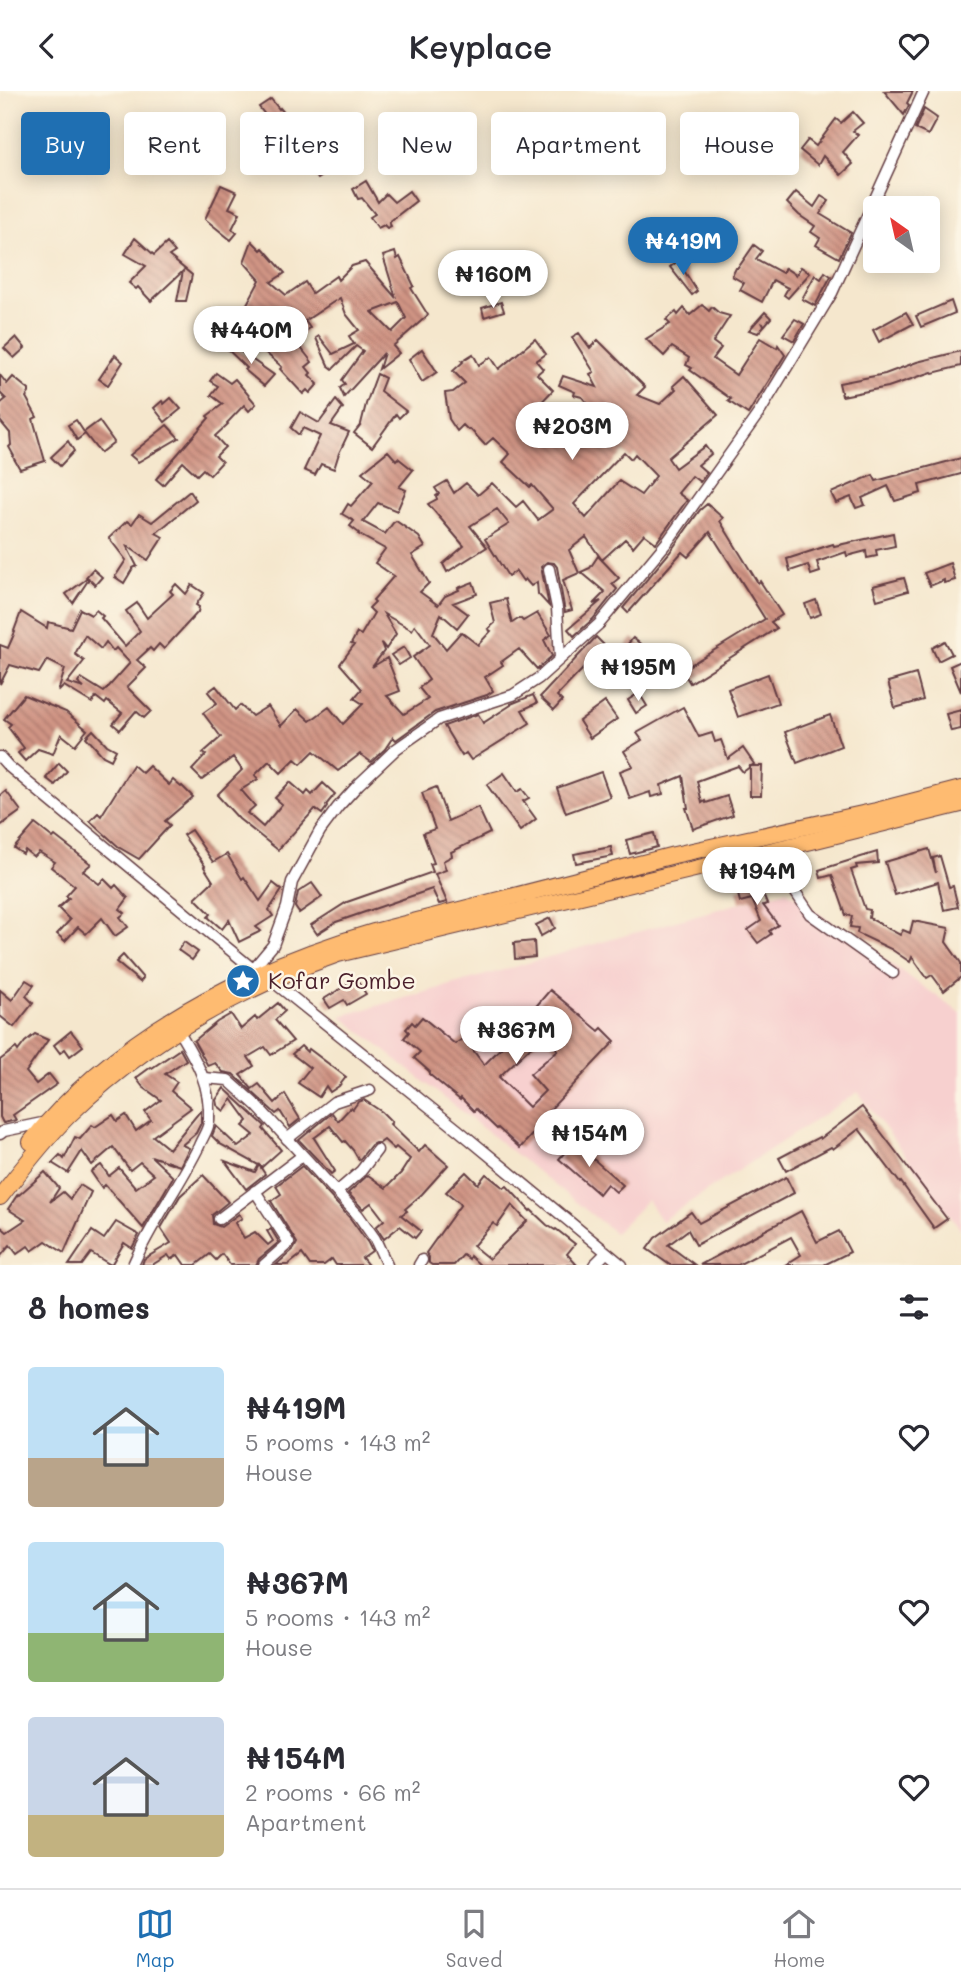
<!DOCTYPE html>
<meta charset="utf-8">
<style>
:root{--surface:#fff;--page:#f2f2f3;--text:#2b2b33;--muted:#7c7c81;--line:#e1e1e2;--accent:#1f6fb2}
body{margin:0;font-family:Mali,sans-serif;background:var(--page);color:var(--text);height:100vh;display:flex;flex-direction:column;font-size:26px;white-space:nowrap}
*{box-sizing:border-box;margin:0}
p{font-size:23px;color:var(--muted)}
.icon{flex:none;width:38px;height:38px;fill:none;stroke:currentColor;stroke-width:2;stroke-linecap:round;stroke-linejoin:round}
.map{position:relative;height:1174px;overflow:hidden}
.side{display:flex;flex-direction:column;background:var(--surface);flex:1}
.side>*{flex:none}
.guide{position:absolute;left:21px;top:21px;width:920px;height:63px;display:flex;gap:14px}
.needle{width:46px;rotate:326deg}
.fabs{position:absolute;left:863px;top:105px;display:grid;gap:14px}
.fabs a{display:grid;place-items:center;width:77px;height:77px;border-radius:7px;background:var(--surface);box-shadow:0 4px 18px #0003;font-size:35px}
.price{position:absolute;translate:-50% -60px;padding:0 16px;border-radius:24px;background:#fff;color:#222;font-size:23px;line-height:46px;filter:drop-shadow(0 2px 4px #0008)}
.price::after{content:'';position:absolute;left:50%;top:42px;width:21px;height:16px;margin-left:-10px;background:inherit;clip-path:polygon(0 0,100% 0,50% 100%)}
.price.current{background:var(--accent);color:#fff}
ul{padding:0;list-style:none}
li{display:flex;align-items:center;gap:21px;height:175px;padding:0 28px}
li span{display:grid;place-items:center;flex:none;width:196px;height:140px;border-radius:7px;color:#555}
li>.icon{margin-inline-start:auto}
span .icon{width:84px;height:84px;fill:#fffc;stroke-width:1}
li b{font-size:30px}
h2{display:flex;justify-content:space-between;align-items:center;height:84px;padding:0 28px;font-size:30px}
.pill{padding:0 24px;border-radius:7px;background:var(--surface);box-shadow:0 4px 18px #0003;font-size:24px;line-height:63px}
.pill.current{background:var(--accent);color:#fff}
header{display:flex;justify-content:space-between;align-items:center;height:91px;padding:0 28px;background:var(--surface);font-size:32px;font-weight:600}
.tab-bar{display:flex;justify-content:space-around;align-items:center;height:98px;border-top:2px solid var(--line);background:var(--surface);font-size:19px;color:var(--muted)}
.tab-bar a{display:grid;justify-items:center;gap:4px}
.tab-bar .current{color:var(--accent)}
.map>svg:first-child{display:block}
</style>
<header><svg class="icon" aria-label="back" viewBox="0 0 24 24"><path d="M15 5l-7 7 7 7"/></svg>Keyplace<svg class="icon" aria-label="heart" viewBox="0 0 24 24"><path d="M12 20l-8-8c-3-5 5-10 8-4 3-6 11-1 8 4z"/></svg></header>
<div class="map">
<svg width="961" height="1174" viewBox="0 0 961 1174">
<defs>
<pattern id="building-back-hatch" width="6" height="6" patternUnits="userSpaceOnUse" patternTransform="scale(1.75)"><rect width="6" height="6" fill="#d09484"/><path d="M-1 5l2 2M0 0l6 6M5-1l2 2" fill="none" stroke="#ab786c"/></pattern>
</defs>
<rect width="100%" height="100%" fill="#fcf5e5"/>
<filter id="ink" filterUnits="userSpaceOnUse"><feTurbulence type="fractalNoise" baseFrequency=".0143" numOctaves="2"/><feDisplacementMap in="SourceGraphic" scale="14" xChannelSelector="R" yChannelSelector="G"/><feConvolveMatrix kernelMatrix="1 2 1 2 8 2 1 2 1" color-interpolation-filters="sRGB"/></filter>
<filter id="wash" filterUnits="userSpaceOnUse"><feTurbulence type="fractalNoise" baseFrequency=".00686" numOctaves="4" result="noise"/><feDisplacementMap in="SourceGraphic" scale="28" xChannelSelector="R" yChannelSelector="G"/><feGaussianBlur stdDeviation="1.57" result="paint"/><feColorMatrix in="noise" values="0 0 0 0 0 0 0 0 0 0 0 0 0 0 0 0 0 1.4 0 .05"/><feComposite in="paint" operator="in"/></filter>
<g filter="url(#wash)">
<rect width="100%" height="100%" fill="#f5e7cd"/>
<polygon fill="#f7d0cf" points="786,799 961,922 961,1139 858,1001 661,1130 647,1109 615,1142 341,925"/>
<g id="blocks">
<g fill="url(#building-back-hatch)" fill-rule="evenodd">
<polygon points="884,0 913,0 907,12 909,14 904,24"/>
<polygon points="271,8 279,18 280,17 286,24 274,35 259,16"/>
<polygon points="924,18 937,27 928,44 915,38"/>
<polygon points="853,21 863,32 853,40 858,44 843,61 853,73 841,84 823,65 818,74 800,59 808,49 816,55 836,28 841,32"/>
<polygon points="276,36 286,47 272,60 261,49"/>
<polygon points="329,43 338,59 341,57 348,69 318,88 312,80 329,67 320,49"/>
<polygon points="366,90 378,111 386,103 394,111 409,100 416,110 389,131 391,135 387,137 384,134 378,137 370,126 375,123 362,107 358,108 353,98"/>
<polygon points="221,94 237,101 229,117 240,122 232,138 237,142 231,149 205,128"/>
<polygon points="796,101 814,116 821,105 829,110 820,123 851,142 839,167 816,154 820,147 811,141 815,135 799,124 787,112"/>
<polygon points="135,147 154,164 167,152 175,161 169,165 192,184 186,210 177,210 183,180 151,210 138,196 136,198 129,192 146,175 125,163"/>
<path d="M252,150L261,159L263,157L285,182L271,191L286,204L305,191L312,202L336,185L338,189L352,175L365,171L396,207L383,165L395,161L397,168L400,166L414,195L411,197L428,224L393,255L399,262L379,278L384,262L344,306L340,297L345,293L342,289L363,260L356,255L333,278L328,274L316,247L319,245L333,263L354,253L349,245L359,239L346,223L340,207L332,212L305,230L310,237L294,248L312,271L306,276L311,282L309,284L318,293L310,302L307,299L303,303L280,278L282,276L235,235L260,189L244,171ZM398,211L406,227L392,241L372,221Z"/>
<polygon points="754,154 762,160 756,168 782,182 785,177 796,184 801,176 810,182 788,207 784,204 788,197 773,189 762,211 740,199 744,192 732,185 736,177 738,177"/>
<polygon points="678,170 697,200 692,204 670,176"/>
<polygon points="825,181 831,185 815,215 802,208 815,184 821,188"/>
<polygon points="951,210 955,222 921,236 916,225"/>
<polygon points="501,211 504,220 484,226 482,217"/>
<polygon points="702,214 709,220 712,216 719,222 730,225 713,251 721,257 713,268 736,284 760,247 777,257 778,254 785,264 748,323 728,310 731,308 690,279 692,277 686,274 689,267 672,256 664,265 646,248 670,233 666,229 676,221 678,224 684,217 690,224"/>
<polygon points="765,221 771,227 765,234 763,233 764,235 758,242 749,239"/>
<polygon points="906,221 913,233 879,251 873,239"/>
<polygon points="795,228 804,233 794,250 783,244"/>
<path d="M579,242L590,257L598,249L645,296L637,304L660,313L676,298L673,295L684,285L718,324L668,367L675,377L705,355L711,363L698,374L707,382L700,391L692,385L678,402L687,409L656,452L644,443L633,456L625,448L602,469L586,446L569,459L579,482L563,489L572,519L565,521L557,476L554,472L547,471L541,476L549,515L538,503L537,491L531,495L525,488L523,490L516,480L508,485L501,474L485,448L509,433L497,418L470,435L487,456L447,481L443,473L464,455L428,413L437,408L436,405L439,403L435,397L447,390L454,402L466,392L478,404L492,392L516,416L523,410L538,429L553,418L532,394L530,396L503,371L510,363L493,347L485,354L470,338L468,339L463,334L457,340L449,328L445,302L453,301L465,292L453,280L463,271L462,270L473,263L479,274L491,266L499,278L535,248L546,263L536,270L543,278L537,283L553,299L534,319L554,331L560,324L583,340L596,322L582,306L574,304L575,301L559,294L563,285L597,296L590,283L594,281L572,246ZM624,361L631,368L635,363L656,385L641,404L619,390L586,427L574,413Z"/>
<polygon points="16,246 25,257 14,267 4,257"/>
<polygon points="227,251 274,284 264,295 245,279 247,277 224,255"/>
<polygon points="422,258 437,281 422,291 409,268"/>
<polygon points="961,260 961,275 933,282 932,281 888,296 842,305 839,292 885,283 917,271"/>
<polygon points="115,264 123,271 108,294 99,288"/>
<polygon points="216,282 230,292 235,288 256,313 249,320 244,314 227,332 228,333 215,345 225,356 216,365 222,371 210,384 203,378 197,384 183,371 163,394 156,388 209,327 207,325 223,313 211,304 218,295 210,290"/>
<polygon points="377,283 385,287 380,300 406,320 399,327 396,323 372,356 354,342 361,333 366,313"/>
<polygon points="0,284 7,293 13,286 29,299 29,302 26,306 37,326 33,328 45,370 20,378 13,366 14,365 9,356 11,354 10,342 0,330 0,313 6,308 0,302"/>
<polygon points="171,307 181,318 165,331 154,317 162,310 164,313"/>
<polygon points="336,309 343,317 331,334 349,341 339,362 334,378 321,373 315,384 304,379 320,345 303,337 299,344 291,337 300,321 319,332"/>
<polygon points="76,329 84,341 99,330 114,351 100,362 85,343 77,349 68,334"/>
<polygon points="167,334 179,347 138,371 130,364"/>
<polygon points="68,350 74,360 60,375 51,366"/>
<path d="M388,360L396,369L398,367L413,379L399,396L406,399L397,420L378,412L363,431L385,443L393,432L396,430L419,446L425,456L412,464L429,492L420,501L438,514L445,505L459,499L458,497L473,491L477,503L453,512L468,523L457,537L441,523L433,542L446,558L461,541L478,554L491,540L488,538L495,532L490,512L506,508L512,532L520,527L523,530L537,522L551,544L544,549L552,565L537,578L519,558L501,571L503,574L485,586L493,600L487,604L435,621L396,649L393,646L385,658L371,671L360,663L338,680L314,660L301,673L295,668L281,682L269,670L255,684L258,688L241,699L255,715L247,722L263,736L282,713L275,707L290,691L305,704L308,700L312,704L323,692L335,703L326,714L327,716L322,723L315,718L278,759L239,728L217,704L242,679L233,666L202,689L192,679L206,664L203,662L221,646L203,622L217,612L208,601L216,595L235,619L240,614L252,625L268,615L281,635L297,618L310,630L329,616L343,633L363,613L354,607L362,598L340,573L354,554L351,553L357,542L361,544L374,522L369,517L375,511L373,509L394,485L375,472L385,458L358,443L359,442L350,435L354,430L342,423L348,413L351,415L373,390L362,381ZM384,523L412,539L415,534L430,554L413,566L429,589L419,597L428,608L404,623L387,605L400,600L387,567L372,576L384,560L381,552L386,558L396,543Z"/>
<polygon points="961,367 961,383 919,394 921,402 895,410 888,395 862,407 865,414 856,417 851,406 836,412 831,402 873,384 876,390"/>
<polygon points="190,400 196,409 156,442 163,446 148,469 126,454 137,475 133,477 124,492 115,486 126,469 109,447 127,430 132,433 139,423 152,431"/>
<polygon points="707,413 723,427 720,430 758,492 760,490 782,524 771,531 777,537 690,592 682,579 765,528 710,441 688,466 682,461 628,522 623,517 670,461 700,419"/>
<polygon points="893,442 895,455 876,459 877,465 867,467 866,460 847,465 846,461 817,471 820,481 811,484 808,474 790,480 787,468 833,453 834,455"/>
<polygon points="598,465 619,487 612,493 617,498 593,528 574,545 568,538 601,510 593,513 605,501 581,481 590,477"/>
<polygon points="950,472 955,489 944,492 944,489 930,495 924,482"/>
<polygon points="93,478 102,486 95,494 89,488 73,512 66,503 88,487 86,486"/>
<polygon points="904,487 908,500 877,509 873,495"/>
<path d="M176,493L186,503L192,494L204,502L196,514L199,516L198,521L164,558L159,553L153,560L150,557L137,569L146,577L127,596L151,620L144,627L136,620L120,639L113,633L122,622L107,610L105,613L96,606L92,612L64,595L58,601L65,578L47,569L39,582L10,574L0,593V554L8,557L15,541L14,540L21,521L47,537L48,531L71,537L80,518L91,524L96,519L103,525L101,527L125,555L140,540L126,520L137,512L147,527L173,503L170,500ZM85,544L101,558L106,551L113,560L116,557L130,572L104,601L81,587L78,592L84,597L67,592L84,570L75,563Z"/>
<polygon points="816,509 821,523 810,527 805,513"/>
<polygon points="596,546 605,555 557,605 562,610 554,619 540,606"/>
<polygon points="633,547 672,578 665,585 626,555"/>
<polygon points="945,550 952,563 938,570 932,557"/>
<polygon points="404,556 410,567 399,574 391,564"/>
<polygon points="961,570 961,601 950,575"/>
<polygon points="768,583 778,612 738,626 728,598"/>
<polygon points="916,583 923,609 895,617 888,591"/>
<polygon points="639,602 647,615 636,622 628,609"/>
<polygon points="24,604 66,621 87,639 75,654 61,643 53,663 38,658 25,670 18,662 24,657 8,636 11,633 4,628"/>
<polygon points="533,604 537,612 522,619 530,632 471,669 466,662 462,665 444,635 478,623 483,632 511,614 511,613"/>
<polygon points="605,611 617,628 590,647 579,630"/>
<polygon points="683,616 699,646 712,642 715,651 721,649 728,668 743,657 754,673 743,681 738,675 697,690 702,712 705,710 706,712 727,705 733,724 693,738 686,717 688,717 683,685 661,694 663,703 651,706 650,701 630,708 620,680 633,675 624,660 642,649 637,642"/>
<polygon points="961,619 961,638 951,640 946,623"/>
<polygon points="830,624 841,655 797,672 785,641"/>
<polygon points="93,639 107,654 116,659 111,669 103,665 86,646"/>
<polygon points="59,672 67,680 55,694 46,687"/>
<polygon points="133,674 142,682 149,675 169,694 173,689 181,696 182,695 193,706 165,730 170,734 139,768 120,757 90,730 98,722 101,725"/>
<polygon points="750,675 762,675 761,705 750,705"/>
<polygon points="601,681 610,706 566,722 557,697"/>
<polygon points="504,682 517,701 522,698 529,707 523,710 536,728 520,740 487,694"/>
<polygon points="436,696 448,730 478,716 490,742 451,761 452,765 443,770 446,779 435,783 447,811 439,813 432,798 336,831 317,843 311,834 347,811 433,781 430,773 434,772 423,742 435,738 422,702"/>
<polygon points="6,700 21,720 0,735 0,705"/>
<polygon points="35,733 53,747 55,745 91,773 83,780 99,793 104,788 113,797 116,794 128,807 120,818 125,822 120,826 128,836 115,845 102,827 86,843 78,836 65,850 57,843 70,829 58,817 69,807 66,805 75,795 51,776 55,771 39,761 34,766 25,759 23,763 14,757"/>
<polygon points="191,739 213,771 227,763 242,788 244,786 260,810 273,792 282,799 269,819 273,825 256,836 261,840 239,851 229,829 222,838 208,826 211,823 195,807 213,790 204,776 205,775 183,744"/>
<polygon points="654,742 657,756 630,763 626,749"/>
<polygon points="611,756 613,765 576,772 574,763"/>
<polygon points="929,758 936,782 933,767 940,765 949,796 953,795 958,816 944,819 938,791 895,804 885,771"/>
<polygon points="877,761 878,772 856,774 857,777 851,779 865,818 870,819 869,827 900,844 903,839 910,842 913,830 949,837 946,851 961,872 961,886 944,900 932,884 927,887 912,866 910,871 891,858 857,842 858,837 850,836 852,825 846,824 832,784 821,787 819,779"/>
<polygon points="753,780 767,813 763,814 778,834 769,840 771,843 758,852 748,839 761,830 752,808 740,811 737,799 746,795 742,785"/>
<polygon points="312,792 322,806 299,822 295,816 298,801"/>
<polygon points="550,827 555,837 541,845 536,834"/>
<polygon points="534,850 535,866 515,868 514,852"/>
<polygon points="184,851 198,861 192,869 178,859"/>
<polygon points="123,864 143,887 140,891 116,871"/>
<polygon points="356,888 366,903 347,914 344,909 330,917 324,908"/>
<polygon points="26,889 34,894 26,905 33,912 14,936 0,925 0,899 12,909"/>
<path d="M550,899L599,940L602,937L615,950L544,1025L547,1027L520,1057L498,1037L497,1038L476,1018L474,1020L461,1007L460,1009L429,983L430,981L414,967L420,961L404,947L409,941L406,938L412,931L415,934L422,926L455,953L464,947L484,974L523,935L521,933ZM542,945L558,959L530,983L545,1000L529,1016L499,986Z"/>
<polygon points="278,912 285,920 275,929 293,950 271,964 265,956 248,966 254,975 240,984 252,998 259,993 275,1012 285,1003 300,1028 290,1036 280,1020 276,1023 233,983 223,981 215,972 208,975 194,950 217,931 231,923 241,938 255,926 257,929"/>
<polygon points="71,940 83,955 70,965 65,958 60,962 54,954"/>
<polygon points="35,943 48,949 26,981 36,993 49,983 57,993 13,1024 16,1029 3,1032 0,1026 0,969 16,957 18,960 25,951"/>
<polygon points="301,955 307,961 309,958 346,986 339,995 330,1001 326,995 319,1006 298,992 310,977 292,963"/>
<polygon points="180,958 186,969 165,983 177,991 171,1000 191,1017 153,1045 169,1058 201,1019 201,1032 196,1042 182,1054 189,1057 180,1075 151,1065 173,1086 143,1137 105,1094 102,1097 91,1081 101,1074 109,1085 119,1077 136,1097 154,1084 140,1071 130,1079 113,1056 92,1074 82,1060 68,1082 52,1072 60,1064 64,1068 75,1046 80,1048 92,1034 95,1036 113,1024 117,1030 126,1024 136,1040 151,1029 145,1021 161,1009 143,996 136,987 151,976 152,977"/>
<polygon points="224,997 265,1035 263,1038 281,1059 262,1076 220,1053 212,1045 216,1035 238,1056 254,1044 243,1035 248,1030 232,1008 224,1020 217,1014 216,1009"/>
<polygon points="364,1009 382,1021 392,1031 390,1033 419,1061 425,1054 448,1074 422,1103 405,1118 407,1120 401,1124 421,1140 415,1147 400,1135 384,1148 376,1136 384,1129 371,1112 363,1118 348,1102 368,1084 386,1097 401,1082 410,1068 396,1056 394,1058 384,1049 380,1052 375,1052 371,1054 359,1069 353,1059 345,1050 343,1051 330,1035 314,1047 335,1080 331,1083 299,1049 332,1022 338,1030 351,1016 353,1018 358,1011"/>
<polygon points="862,1016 947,1128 934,1137 901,1091 900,1092 859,1038 833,1058 831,1056 786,1080 779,1067 819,1046 820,1048"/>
<polygon points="574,1051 623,1094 616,1101 607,1093 599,1103 559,1068"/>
<polygon points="225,1070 255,1081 259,1074 265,1083 246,1098"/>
<polygon points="302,1075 350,1127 368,1152 372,1160 362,1167 368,1174 336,1174 332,1168 324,1174 310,1174 302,1163 288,1174 276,1174 294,1158 297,1152 271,1110 281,1103 276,1095"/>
<polygon points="45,1081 59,1097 50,1111 63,1101 70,1108 80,1094 91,1101 64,1162 46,1150 32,1160 28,1155 17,1163 10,1154 0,1166 0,1135 7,1141 25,1129 8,1118 18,1103 19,1104"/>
<path d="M466,1081L478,1093L486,1083L504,1097L507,1095L530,1120L531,1119L547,1134L555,1139L556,1138L575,1153L567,1163L577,1174H480L470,1165L469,1168L463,1164L454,1174H432L429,1172V1166L426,1162L461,1113L446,1101ZM512,1114L527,1130L489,1168L473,1155L493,1132L497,1135Z"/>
<polygon points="203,1084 228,1111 212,1124 213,1133 221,1136 239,1123 242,1127 235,1132 244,1147 255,1141 268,1154 273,1150 267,1140 271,1138 279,1151 259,1168 256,1174 230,1174 222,1163 216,1169 210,1163 196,1174 185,1174 178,1164 171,1168 168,1164 152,1174 142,1174 144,1168 171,1152 161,1137 180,1105"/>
<polygon points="786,1086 794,1102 696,1154 688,1139 668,1154 695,1174 670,1174 647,1158 655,1147 691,1121 699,1132"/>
<polygon points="801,1120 817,1151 839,1140 850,1161 824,1174 785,1174 801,1164 791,1146 738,1174 700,1174"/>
<polygon points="116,1131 139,1144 132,1157 124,1152 111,1174 91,1162 82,1174 69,1174 92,1140 104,1148"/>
</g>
</g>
</g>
<g filter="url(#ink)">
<use href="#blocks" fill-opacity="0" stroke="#643d43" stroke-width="2"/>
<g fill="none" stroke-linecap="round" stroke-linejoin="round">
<g stroke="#643d43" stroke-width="13">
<g id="minor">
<polyline points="549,478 557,517 560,567"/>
<polyline points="0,666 8,675 253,878 256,884"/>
<polyline points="780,758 796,802 810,823 893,882"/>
<polyline points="253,878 273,854 287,816 292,791 320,740 338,716 359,693 396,658 439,628 513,604 539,587 599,533 668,450 761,319 832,202 924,0"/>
<polyline points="271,889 457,1038 622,1174"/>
<polyline points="204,987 228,989 257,1015 358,1124 375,1148 387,1174"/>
<polyline points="0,1043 4,1040 47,1031"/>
<polyline points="287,1048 334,1011 370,999"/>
<polyline points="255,1100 289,1152 264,1174"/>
<polyline points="338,1100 361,1080 377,1059"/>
<polyline points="219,1128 302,1065"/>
<path d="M133,1174C151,1132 179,1096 199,1055C202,1047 209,1038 209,1030C211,993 196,969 178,939"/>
<polyline points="419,1174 422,1169"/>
<polyline points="594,1174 606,1162"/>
</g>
</g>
<g stroke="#643d43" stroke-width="18">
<g id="highway">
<path d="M31,1051C116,945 245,878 374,841L674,764L876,720L961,698"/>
<path d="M0,1106C22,1078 44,1049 69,1024C145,950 238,898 338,863L816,749L961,713"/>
</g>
</g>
<use href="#minor" stroke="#fff" stroke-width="10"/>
<use href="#highway" stroke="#febb71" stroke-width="16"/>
</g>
</g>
<defs>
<g id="sight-disc" transform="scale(1.75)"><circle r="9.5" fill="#1f6fb2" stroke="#fcf5e5"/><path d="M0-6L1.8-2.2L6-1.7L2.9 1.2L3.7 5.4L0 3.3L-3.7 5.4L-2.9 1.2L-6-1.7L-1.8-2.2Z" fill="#fff"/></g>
</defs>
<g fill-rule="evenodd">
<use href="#sight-disc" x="243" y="890"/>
</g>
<g text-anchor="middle" stroke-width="5" stroke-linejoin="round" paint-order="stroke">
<g font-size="23" fill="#4a1f2b" stroke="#fcf5e5" text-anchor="start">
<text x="268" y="898">Kofar Gombe</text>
</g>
</g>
</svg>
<div class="fabs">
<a><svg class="needle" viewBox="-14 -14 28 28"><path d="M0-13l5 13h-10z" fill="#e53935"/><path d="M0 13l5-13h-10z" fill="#7c7c81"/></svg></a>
</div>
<b class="price current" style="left:683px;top:186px">₦419M</b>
<b class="price" style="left:493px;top:219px">₦160M</b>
<b class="price" style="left:251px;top:275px">₦440M</b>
<b class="price" style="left:572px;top:371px">₦203M</b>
<b class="price" style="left:638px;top:612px">₦195M</b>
<b class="price" style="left:757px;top:816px">₦194M</b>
<b class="price" style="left:516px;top:975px">₦367M</b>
<b class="price" style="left:589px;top:1078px">₦154M</b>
<div class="guide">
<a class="pill current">Buy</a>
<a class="pill">Rent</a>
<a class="pill">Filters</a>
<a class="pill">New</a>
<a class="pill">Apartment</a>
<a class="pill">House</a>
</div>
</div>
<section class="side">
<h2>8 homes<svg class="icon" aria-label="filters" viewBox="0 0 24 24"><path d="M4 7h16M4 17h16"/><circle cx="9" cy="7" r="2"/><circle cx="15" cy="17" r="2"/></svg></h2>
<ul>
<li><span style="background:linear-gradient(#bfe0f5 65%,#b9a48a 0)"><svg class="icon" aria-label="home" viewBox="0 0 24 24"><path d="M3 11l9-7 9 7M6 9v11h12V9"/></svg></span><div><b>₦419M</b><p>5 rooms · 143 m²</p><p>House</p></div><svg class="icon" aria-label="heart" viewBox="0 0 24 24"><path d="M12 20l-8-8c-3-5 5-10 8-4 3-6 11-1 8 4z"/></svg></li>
<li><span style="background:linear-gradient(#bfe0f5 65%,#8fb573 0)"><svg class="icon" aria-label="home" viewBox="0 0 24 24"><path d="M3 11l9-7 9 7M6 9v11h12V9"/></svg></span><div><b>₦367M</b><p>5 rooms · 143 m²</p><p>House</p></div><svg class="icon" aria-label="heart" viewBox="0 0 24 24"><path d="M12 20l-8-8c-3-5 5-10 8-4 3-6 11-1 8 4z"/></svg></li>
<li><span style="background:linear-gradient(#c9d6e8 70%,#c2b280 0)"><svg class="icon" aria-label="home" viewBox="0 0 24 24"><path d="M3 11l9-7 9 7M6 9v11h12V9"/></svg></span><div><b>₦154M</b><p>2 rooms · 66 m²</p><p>Apartment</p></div><svg class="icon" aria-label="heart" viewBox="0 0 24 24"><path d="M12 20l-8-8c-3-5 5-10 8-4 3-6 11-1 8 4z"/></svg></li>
</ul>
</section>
<nav class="tab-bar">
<a class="current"><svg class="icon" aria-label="map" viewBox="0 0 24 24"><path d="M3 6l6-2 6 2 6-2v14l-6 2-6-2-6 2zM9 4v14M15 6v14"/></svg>Map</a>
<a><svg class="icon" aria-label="saved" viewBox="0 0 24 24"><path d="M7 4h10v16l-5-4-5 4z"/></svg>Saved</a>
<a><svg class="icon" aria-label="home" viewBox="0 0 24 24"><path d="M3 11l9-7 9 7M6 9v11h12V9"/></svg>Home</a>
</nav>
